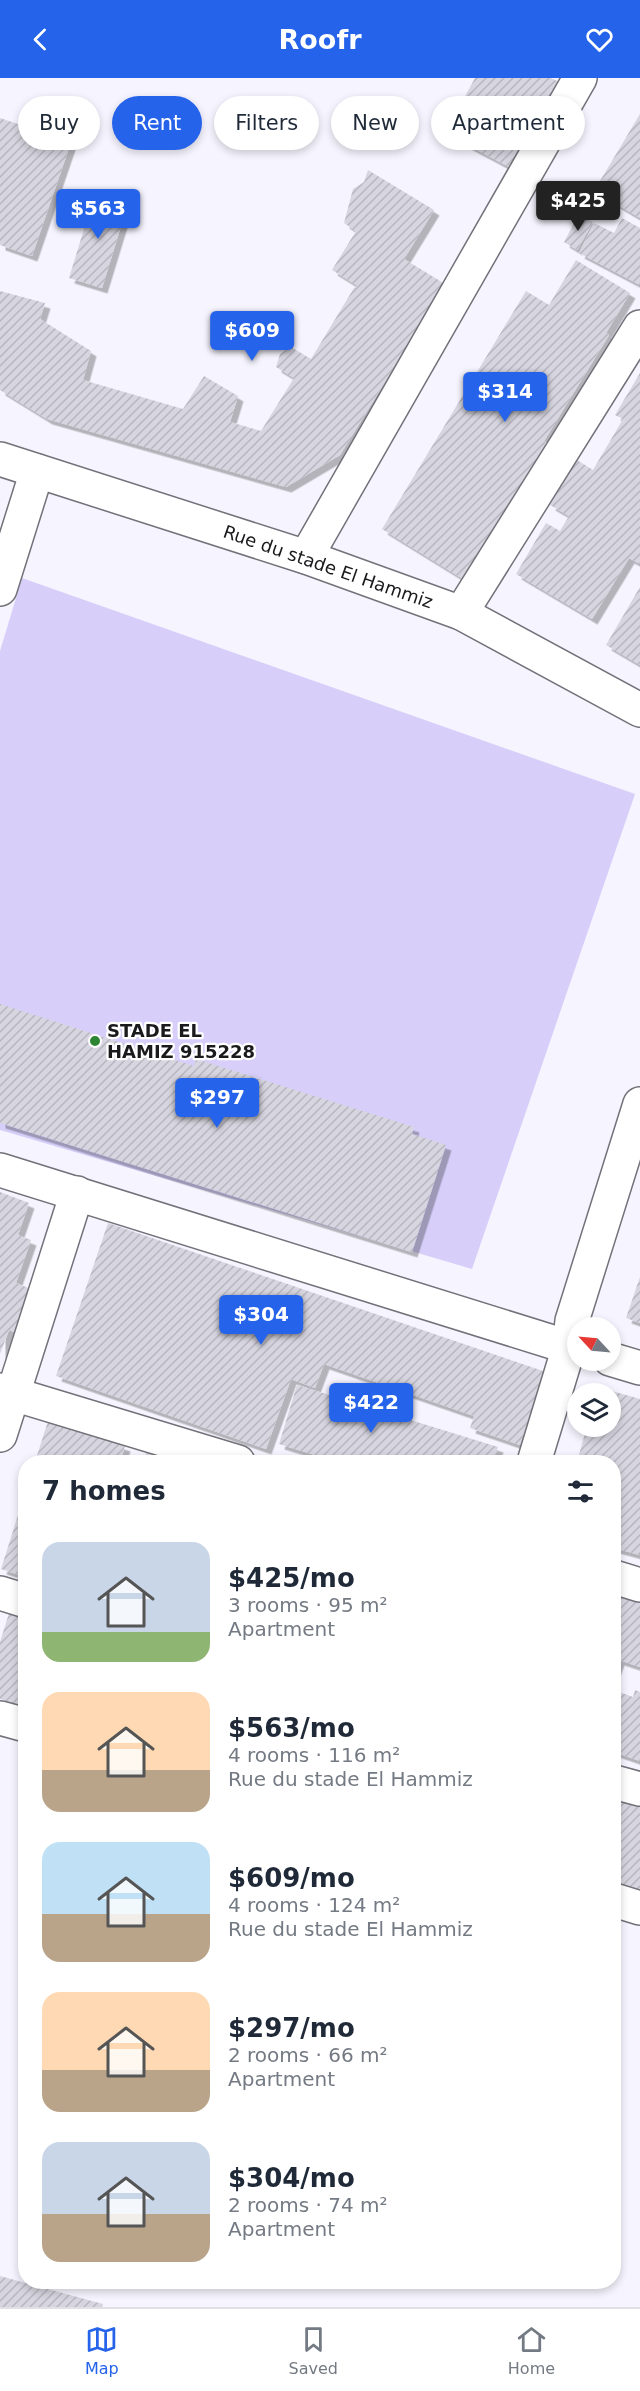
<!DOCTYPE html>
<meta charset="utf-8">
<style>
:root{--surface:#fff;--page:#f2f2f3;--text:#1f2937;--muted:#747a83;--line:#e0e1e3;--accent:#2563eb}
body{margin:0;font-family:"DejaVu Sans",sans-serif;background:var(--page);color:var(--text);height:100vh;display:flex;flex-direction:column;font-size:22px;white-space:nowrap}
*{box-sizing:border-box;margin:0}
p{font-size:20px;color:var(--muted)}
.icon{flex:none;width:33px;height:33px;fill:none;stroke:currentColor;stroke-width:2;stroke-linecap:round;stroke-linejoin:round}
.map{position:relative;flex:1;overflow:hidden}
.side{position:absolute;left:18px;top:1377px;width:603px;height:834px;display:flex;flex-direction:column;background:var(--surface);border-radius:24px;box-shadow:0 3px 9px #0003}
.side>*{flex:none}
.guide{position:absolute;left:18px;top:18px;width:604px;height:54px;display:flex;gap:12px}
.needle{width:39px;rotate:296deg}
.controls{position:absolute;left:567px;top:1239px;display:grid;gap:12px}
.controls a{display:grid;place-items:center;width:54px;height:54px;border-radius:50%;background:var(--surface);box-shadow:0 3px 9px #0003;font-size:30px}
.price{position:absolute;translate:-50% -51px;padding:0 14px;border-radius:6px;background:var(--accent);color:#fff;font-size:20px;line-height:39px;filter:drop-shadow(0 2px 3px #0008)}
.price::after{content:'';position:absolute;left:50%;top:36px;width:18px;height:14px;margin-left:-9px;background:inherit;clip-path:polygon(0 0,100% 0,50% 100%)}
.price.current{background:#222;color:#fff}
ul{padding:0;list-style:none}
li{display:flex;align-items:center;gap:18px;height:150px;padding:0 24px}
li span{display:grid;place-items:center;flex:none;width:168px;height:120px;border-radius:18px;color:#555}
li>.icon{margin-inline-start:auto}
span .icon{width:72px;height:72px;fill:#fffc;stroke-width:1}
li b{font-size:26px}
h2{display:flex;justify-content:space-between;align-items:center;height:72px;padding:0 24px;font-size:26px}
.tag{padding:0 21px;border-radius:27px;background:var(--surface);box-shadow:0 3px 9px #0003;font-size:21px;line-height:54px}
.tag.current{background:var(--accent);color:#fff}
header{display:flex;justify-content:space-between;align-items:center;height:78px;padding:0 24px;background:var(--accent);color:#fff;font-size:27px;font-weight:700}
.menu{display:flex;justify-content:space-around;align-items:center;height:84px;border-top:2px solid var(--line);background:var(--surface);font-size:16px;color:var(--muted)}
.menu a{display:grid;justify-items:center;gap:3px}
.menu .current{color:var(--accent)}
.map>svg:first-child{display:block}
</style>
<header><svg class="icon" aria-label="back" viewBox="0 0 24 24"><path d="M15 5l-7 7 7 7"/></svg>Roofr<svg class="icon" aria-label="heart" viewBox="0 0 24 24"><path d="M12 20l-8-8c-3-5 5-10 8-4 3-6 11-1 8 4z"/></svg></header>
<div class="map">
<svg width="640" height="2229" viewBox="0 0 640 2229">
<defs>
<pattern id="building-hatch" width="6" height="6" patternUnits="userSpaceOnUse" patternTransform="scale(1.5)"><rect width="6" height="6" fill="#d7d5df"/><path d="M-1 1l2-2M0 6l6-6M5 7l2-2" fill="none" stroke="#b8b6bf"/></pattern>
<filter id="shadow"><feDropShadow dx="5.5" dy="5.5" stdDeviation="0" flood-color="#0004"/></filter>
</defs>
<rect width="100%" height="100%" fill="#f6f4fe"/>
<polygon fill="#d7cffa" points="22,500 635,716 472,1191 0,1052 0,573"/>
<g fill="url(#building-hatch)" filter="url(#shadow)">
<polygon points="475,0 551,0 559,4 513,91 445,55"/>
<polygon points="640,36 640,140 594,113"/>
<polygon points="0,40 71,64 32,178 0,167"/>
<polygon points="368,92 434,132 404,181 445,206 340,377 286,409 47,341 0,312 0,213 45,225 40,241 91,273 83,302 183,331 204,298 238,318 230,344 261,353 294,300 276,289 280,276 291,269 311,281 354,210 358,208 332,192 356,153 344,145 353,111 364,104"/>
<polygon points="95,115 128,125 102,210 69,200"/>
<polygon points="579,136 593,144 577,172 564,164"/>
<polygon points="622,140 640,150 640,207 579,175 594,145 614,155"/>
<polygon points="576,182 630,215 606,255 609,257 544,363 552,367 468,504 382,451 526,213 549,227"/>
<polygon points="640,295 640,486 629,480 592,541 516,496 546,445 560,453 569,438 550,427 577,382 593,392 623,341 615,337"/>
<polygon points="640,509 640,587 606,567"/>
<polygon points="0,926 194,988 196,981 414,1049 412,1056 446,1067 412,1174 0,1045"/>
<polygon points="0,1114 29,1125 18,1157 31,1162 16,1205 36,1213 20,1256 9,1252 0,1276"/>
<polygon points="108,1145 546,1294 520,1367 470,1350 474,1338 324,1286 315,1310 291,1301 266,1371 56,1298"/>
<polygon points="640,1199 640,1245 626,1240"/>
<polygon points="297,1307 498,1369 493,1384 338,1384 279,1366"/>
<polygon points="598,1309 640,1321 640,1477 614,1470 614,1384 577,1384 587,1348 610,1348 610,1316 597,1316"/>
<polygon points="48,1343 125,1368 120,1384 35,1384"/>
<polygon points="147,1373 179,1384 143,1384"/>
<polygon points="25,1415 26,1415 26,1499 1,1491"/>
<polygon points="614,1512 640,1520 640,1589 619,1582 614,1596"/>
<polygon points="10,1532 26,1537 26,1629 0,1621 0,1564"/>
<polygon points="614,1612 633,1619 635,1612 640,1614 640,1683 614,1674"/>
<polygon points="614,1711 640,1721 640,1813 614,1805"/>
<polygon points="0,2198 103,2226 102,2229 0,2229"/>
</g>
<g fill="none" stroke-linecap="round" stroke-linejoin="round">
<g stroke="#737179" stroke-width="36">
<g id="minor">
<polyline points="0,381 306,479 461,535 640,632"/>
<polyline points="306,479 580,0"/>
<polyline points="0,511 37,393"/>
<polyline points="461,535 640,249"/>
<polyline points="0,1092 578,1272"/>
<polyline points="610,1281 640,1290"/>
<polyline points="0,1312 238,1384"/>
<polyline points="0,1357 77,1115"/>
<polyline points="534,1384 569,1269 572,1243 640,1026"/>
<polyline points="614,1499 640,1507"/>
<polyline points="0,1515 26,1523"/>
<polyline points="0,1640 26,1647"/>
<polyline points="614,1704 640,1711"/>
<polyline points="614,1822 640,1830"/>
</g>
</g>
<use href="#minor" stroke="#fff" stroke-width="33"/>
</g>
<circle fill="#2d8433" stroke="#fff" stroke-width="2" cx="95" cy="963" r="6"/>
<g text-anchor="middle" stroke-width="4.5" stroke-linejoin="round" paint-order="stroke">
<g font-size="18" fill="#1a1a1d" stroke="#fff">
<text transform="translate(328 489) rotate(19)" y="6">Rue du stade El Hammiz</text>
</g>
<g font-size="18" font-weight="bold" fill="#1a1a1d" stroke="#fff" text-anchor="start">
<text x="107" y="959">STADE EL<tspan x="107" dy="21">HAMIZ 915228</tspan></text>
</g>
</g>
</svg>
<div class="controls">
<a><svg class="needle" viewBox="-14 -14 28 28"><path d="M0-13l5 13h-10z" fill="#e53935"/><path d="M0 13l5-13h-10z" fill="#747a83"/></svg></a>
<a><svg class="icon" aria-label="layers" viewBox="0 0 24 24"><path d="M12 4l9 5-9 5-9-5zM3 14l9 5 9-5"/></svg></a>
</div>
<b class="price current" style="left:578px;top:154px">$425</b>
<b class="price" style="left:98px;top:162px">$563</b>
<b class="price" style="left:252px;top:284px">$609</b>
<b class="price" style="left:505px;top:345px">$314</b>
<b class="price" style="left:217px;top:1051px">$297</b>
<b class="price" style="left:261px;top:1268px">$304</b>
<b class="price" style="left:371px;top:1356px">$422</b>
<div class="guide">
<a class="tag">Buy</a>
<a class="tag current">Rent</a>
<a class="tag">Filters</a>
<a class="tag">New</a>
<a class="tag">Apartment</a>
</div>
<section class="side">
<h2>7 homes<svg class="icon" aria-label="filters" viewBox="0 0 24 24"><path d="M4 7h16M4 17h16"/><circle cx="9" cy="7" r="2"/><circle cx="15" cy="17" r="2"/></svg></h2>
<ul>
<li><span style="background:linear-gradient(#c9d6e8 75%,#8fb573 0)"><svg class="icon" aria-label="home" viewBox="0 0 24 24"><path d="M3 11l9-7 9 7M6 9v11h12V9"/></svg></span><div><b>$425/mo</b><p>3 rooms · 95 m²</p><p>Apartment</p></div></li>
<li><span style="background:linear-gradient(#ffd9b3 65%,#b9a48a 0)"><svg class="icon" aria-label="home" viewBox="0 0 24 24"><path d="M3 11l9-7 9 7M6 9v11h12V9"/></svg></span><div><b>$563/mo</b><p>4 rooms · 116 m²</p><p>Rue du stade El Hammiz</p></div></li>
<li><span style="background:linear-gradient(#bfe0f5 60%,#b9a48a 0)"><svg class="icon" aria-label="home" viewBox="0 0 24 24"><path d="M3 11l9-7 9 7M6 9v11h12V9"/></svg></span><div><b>$609/mo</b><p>4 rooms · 124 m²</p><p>Rue du stade El Hammiz</p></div></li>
<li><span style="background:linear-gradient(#ffd9b3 65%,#b9a48a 0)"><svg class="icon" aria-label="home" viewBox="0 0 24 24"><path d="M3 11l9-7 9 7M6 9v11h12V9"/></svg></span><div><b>$297/mo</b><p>2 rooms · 66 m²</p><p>Apartment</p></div></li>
<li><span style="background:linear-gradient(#c9d6e8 60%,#b9a48a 0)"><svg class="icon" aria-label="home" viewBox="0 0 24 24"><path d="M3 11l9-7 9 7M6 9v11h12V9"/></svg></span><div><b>$304/mo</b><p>2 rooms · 74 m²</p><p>Apartment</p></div></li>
</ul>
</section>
</div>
<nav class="menu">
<a class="current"><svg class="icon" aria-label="map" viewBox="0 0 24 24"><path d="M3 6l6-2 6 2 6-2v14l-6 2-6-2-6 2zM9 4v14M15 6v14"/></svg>Map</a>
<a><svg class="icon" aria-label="saved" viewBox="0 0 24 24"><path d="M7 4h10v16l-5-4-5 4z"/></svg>Saved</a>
<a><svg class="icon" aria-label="home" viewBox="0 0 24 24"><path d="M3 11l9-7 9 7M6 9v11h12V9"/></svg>Home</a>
</nav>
